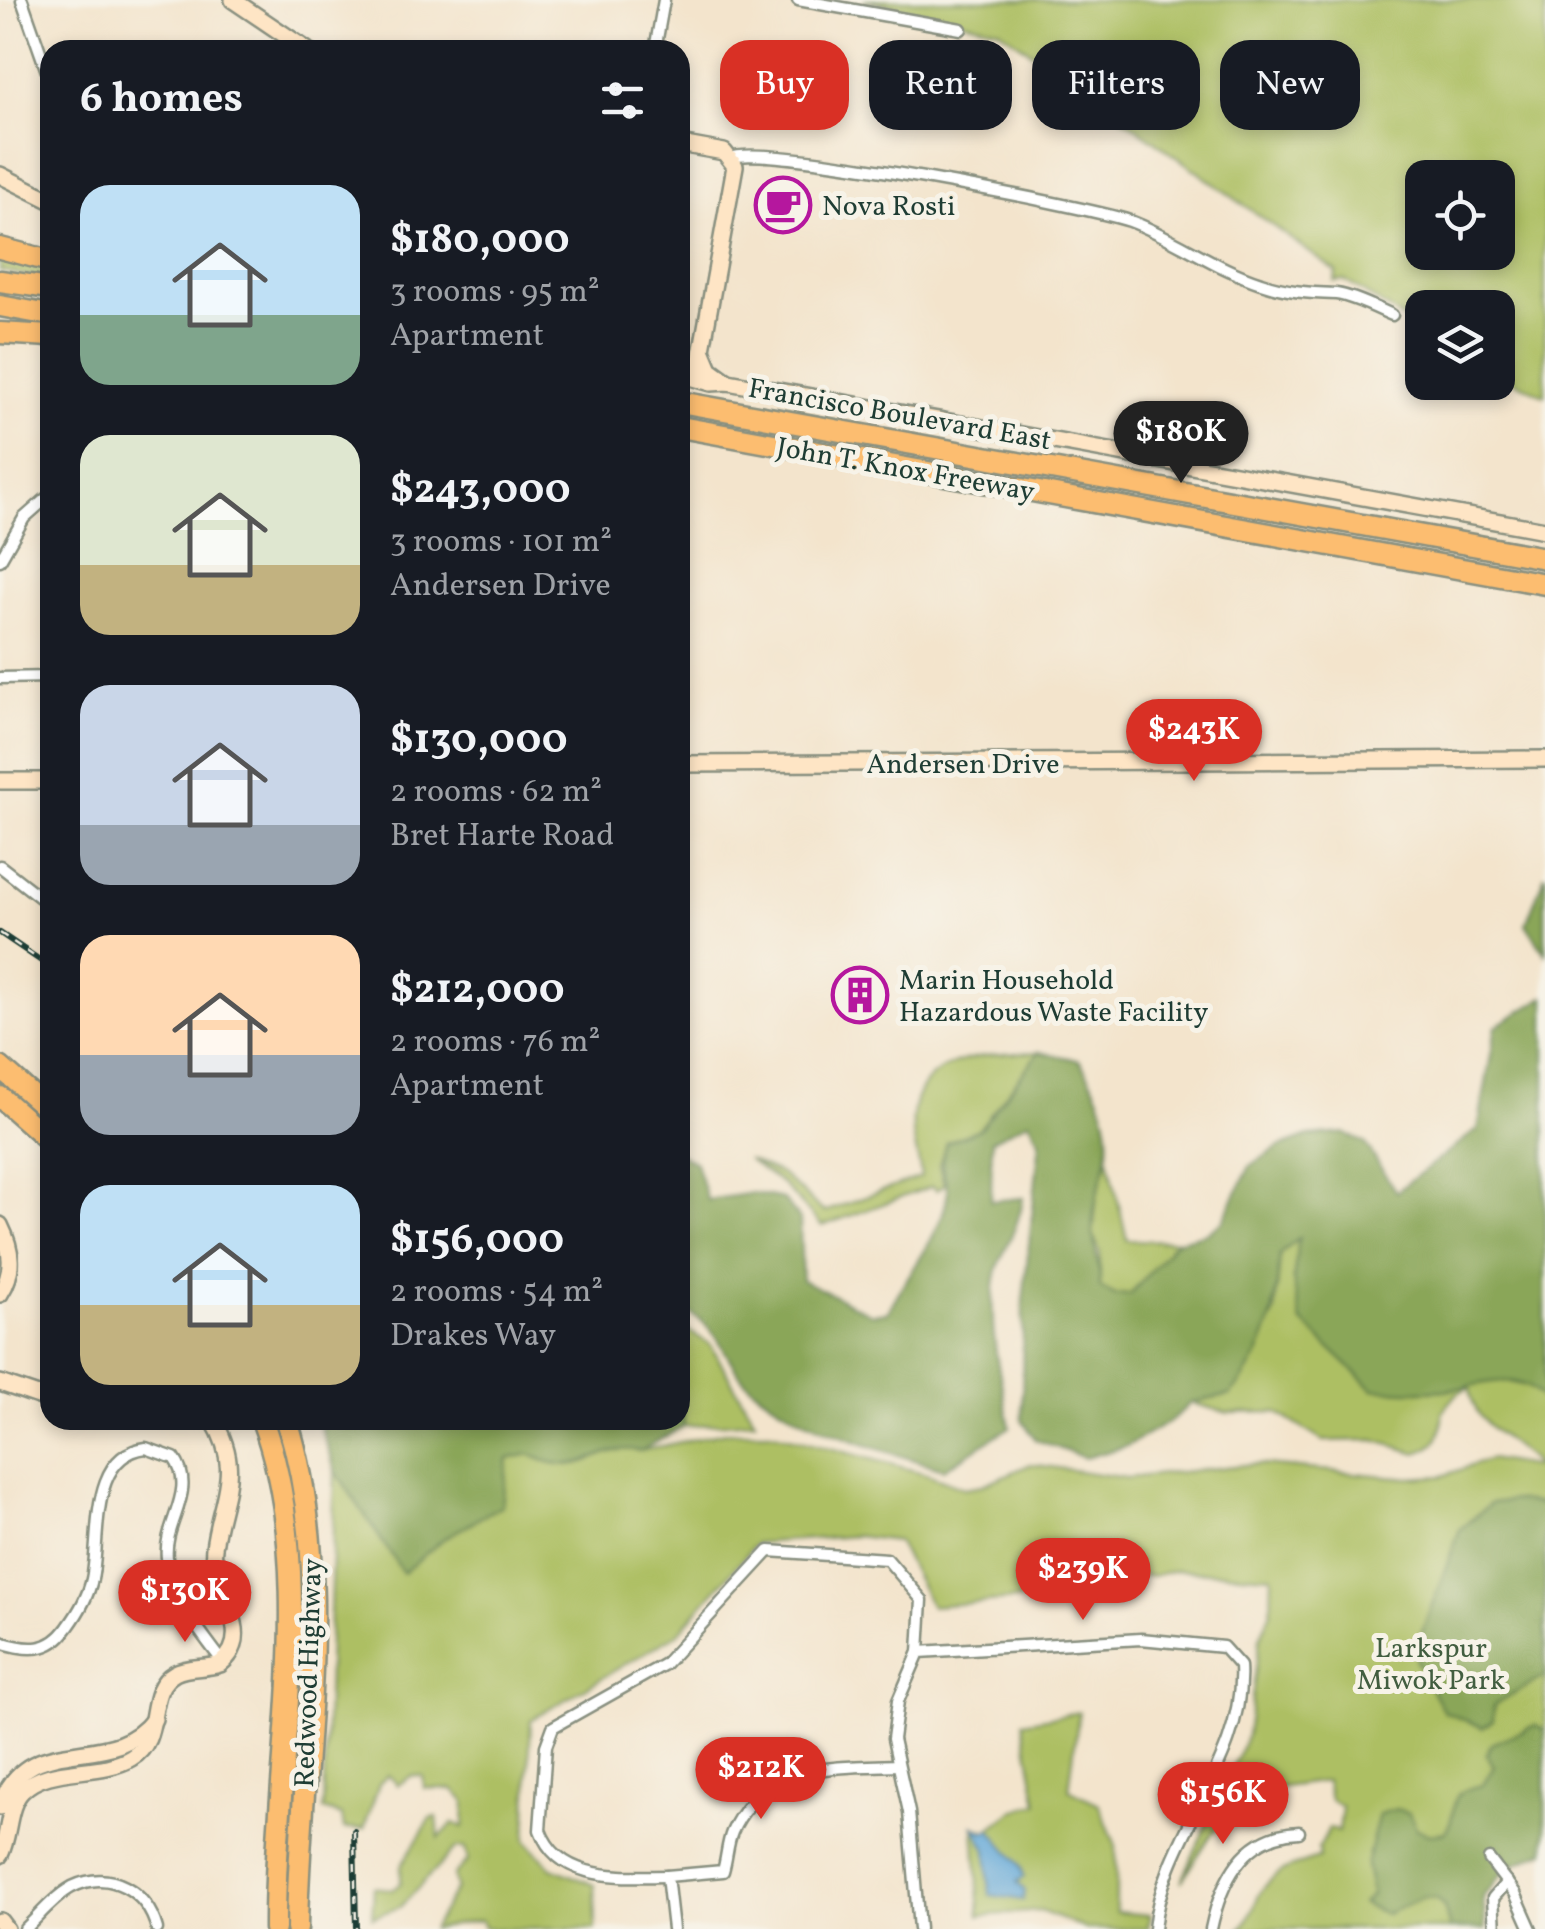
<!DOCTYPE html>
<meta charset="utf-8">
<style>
:root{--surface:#171b24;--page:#242831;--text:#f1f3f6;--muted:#9ea1a6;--accent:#d93025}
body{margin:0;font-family:Vollkorn,serif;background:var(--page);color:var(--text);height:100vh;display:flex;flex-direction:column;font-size:38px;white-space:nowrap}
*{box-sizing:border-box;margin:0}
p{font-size:32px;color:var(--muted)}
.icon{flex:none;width:55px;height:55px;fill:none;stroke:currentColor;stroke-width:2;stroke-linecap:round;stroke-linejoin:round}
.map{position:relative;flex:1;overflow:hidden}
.panel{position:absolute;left:40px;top:40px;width:650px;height:1390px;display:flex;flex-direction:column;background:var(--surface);border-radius:30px;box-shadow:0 5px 15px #0003}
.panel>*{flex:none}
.top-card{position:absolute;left:720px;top:40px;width:675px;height:90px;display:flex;gap:20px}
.buttons{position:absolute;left:1405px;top:160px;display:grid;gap:20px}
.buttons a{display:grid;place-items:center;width:110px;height:110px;border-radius:20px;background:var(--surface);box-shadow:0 5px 15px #0003;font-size:50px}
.price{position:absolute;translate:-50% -85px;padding:0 22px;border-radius:35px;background:var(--accent);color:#fff;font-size:32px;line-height:65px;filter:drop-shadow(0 2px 5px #0008)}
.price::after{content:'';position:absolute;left:50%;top:60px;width:30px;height:22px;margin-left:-15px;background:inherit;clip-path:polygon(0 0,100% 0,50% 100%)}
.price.selected{background:#222;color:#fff}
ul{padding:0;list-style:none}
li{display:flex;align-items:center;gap:30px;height:250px;padding:0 40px}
li span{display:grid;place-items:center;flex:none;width:280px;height:200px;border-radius:30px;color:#555}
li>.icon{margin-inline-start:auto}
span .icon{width:120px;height:120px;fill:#fffc;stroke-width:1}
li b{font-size:42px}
h2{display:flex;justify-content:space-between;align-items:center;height:120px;padding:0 40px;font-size:42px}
.chip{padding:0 35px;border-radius:30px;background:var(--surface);box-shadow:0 5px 15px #0003;font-size:35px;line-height:90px}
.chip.selected{background:var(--accent);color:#fff}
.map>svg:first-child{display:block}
</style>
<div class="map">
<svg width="1545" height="1929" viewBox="0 0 1545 1929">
<rect width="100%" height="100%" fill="#f7f3e8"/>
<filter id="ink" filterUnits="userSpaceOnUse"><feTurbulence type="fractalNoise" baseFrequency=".01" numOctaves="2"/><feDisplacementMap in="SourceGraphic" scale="20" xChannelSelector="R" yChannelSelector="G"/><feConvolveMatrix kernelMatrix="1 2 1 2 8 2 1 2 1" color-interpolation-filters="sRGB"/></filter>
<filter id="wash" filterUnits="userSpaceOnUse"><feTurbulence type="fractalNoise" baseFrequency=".0048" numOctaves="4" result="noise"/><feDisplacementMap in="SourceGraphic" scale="40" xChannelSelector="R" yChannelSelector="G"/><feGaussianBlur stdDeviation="2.25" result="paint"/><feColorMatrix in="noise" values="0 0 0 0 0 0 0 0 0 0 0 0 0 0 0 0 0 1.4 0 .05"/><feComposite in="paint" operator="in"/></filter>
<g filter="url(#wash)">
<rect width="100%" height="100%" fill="#f3e4cc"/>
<g fill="#adbf63" stroke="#667e4c" stroke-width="2.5" fill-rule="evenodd">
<path d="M864,0H1545V396L1498,373L1505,353L1498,350V308H1422L1421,331C1395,313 1369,296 1344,280L1334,281L1337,272L999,29ZM1422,178H1498V252H1422Z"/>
<polygon points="0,253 50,265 50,279 0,271"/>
<path d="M1039,1052L979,1129L946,1143L939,1165L944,1185L936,1190L933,1186L822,1226L781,1183L747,1159L781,1174L824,1212L921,1177C920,1162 914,1147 913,1131C907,1055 985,1054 1039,1052Z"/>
<polygon points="1108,1157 1127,1240 1176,1241 1131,1294 1115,1295 1100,1287 1100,1252 1093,1235 1097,1193"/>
<path d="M1300,1237L1293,1280L1373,1389L1450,1390L1494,1378L1534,1388L1545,1402V1505L1537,1503L1545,1517V1836L1366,1865L1372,1894L1363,1904L1386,1914L1423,1898L1436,1899L1444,1907L1450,1929H1239C1252,1922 1253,1901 1263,1889C1276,1870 1298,1864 1319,1858L1318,1848L1329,1828L1339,1832L1342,1807L1330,1800L1326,1781L1254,1791L1211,1835L1181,1882L1247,1735L1260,1638L1271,1611L1272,1576L1177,1570L1152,1576L1122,1574L1060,1597L931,1606L897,1541L856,1536L756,1543L678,1633L531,1720L526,1840L552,1868L595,1885L596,1929H493L484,1927L481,1920L432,1929L456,1888L454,1875L468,1861L465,1848H456L400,1907L372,1917L374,1887L392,1890L401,1883V1866L431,1818L437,1817L439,1838L453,1823L464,1827L465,1802L453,1789L424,1788L423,1776L413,1775L398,1785L388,1775L379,1784L364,1829H344L342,1816L323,1810L335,1470L403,1572L443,1539L502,1505L508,1459L529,1454C585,1484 598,1441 641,1451L724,1432H771L927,1474L964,1488L983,1485L1031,1464L1127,1478L1253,1464L1409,1478L1443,1476L1490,1459L1537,1467C1515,1439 1471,1427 1470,1387L1458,1393L1442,1412C1443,1433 1439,1447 1417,1453L1374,1440L1323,1441L1276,1412L1228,1413L1191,1403L1230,1395L1275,1313L1280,1254Z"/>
<polygon points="680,1326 710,1344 755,1421 684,1426"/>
<polygon points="1079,1712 1069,1789 1099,1804 1116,1846 1116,1912 1150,1915 1148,1929 1086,1929 1040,1911 980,1916 974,1826 987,1831 1013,1811 1038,1803 1023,1722"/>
</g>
<g fill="#8aa659" stroke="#547246" stroke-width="2.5">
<polygon points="1545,874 1545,953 1526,924"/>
<path d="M1545,997V1402C1517,1366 1481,1387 1444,1390C1420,1392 1397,1391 1373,1389L1301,1321L1293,1280L1299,1238L1280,1254C1276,1309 1268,1353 1230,1395L1191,1403L1171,1421L1127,1446L1085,1458L1036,1440L1022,1420L1023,1300L1040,1141L1029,1121L992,1140L991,1201L1023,1198C1018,1234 1000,1251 995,1279C987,1329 1001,1378 1010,1427L944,1469C876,1448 809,1433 752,1387C724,1366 725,1327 680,1308V1154L696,1163L707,1200L753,1193L783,1199L800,1220L802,1280L872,1314L888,1312C904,1277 941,1237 947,1197C950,1175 935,1176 946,1143L980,1129L1039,1052L1079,1060C1098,1088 1115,1127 1106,1163C1100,1185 1091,1210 1093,1233C1095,1252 1100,1264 1100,1287L1115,1295L1131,1294L1176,1241L1206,1233L1223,1221L1250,1166L1279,1147L1309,1136L1344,1133L1365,1143L1396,1192L1478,1129L1496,1026Z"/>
<path d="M680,1372L684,1426L640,1451C598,1441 585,1483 529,1454L508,1459L502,1505L443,1539L403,1573L335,1470L318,1420H680Z"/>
<polygon points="1514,1500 1545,1505 1545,1676 1494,1705 1493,1721 1483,1727 1444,1712 1416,1661 1420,1637 1460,1529 1491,1503"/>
<path d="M1536,1725L1545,1730V1851L1507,1868L1483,1897L1486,1929H1450L1444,1907L1436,1899L1423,1898L1386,1914L1362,1904L1372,1894L1366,1865L1379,1814L1396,1809L1409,1813L1417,1829L1430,1834L1445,1832C1463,1806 1440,1793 1483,1785L1494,1766L1486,1755L1491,1744Z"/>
</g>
<polygon fill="#62a7d8" stroke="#407286" stroke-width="2.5" points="974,1826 985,1832 990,1829 1021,1866 1024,1877 1017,1882 1025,1891 1023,1900 990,1895 987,1850"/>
</g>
<g filter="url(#ink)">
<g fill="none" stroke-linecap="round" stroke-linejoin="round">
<g stroke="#899080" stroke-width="15">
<g id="street">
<polyline points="22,0 50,80"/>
<polyline points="798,0 961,29"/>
<polyline points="655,50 664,0"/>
<path d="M732,158C757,142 1085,206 1130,221C1176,238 1214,268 1261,283C1287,292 1309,293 1336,294C1353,296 1376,308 1392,315"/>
<polyline points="0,560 24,518 50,495"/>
<polyline points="0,678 50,677"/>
<polyline points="0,866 50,905"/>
<path d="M0,1642C28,1651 50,1653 68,1627C79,1612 88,1597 92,1579C101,1537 88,1455 146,1448L174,1458C198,1491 163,1523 167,1558C171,1598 200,1631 223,1662"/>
<polyline points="1489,1859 1515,1893 1531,1929"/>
<path d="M667,1876C624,1876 559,1883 540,1830L546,1746L553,1727L665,1664L769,1551L887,1559L922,1600L919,1652"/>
<path d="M25,1929C40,1915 54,1897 72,1887C110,1868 147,1891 157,1929"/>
<path d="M673,1929L667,1876L723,1871C727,1858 727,1844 732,1832C763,1763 834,1767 898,1765"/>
<path d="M919,1929L909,1812L893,1739L898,1701L919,1652L1141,1639L1223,1647L1240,1666C1246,1762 1163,1834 1154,1929"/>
<path d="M1211,1929C1221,1881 1244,1834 1299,1832"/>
<polyline points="1495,1929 1493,1898 1507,1882"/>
</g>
</g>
<g stroke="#899080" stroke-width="20">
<g id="secondary">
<polyline points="233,0 307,50"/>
<polyline points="680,144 724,152 735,166 697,377"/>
<polyline points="0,175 50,200"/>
<polyline points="702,350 710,369 728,382"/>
<polyline points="680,374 711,383 728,382 1545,530"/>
<polyline points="680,764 1545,759"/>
<polyline points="0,781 50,781"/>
<path d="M0,1225C12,1249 15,1271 0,1294"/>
<polyline points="0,1383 50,1400"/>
<path d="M0,1807C27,1725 111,1777 154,1719"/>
<path d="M0,1855C10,1835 7,1806 22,1791C48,1764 100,1777 131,1758C165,1738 143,1691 175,1673C188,1666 205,1669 220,1664C233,1654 238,1640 234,1623C228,1599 211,1573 214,1548C220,1498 244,1471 213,1420"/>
<polyline points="0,1921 6,1929"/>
</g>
</g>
<g stroke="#899080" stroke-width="25">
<g id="highway">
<polyline points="0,248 50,261"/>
<polyline points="0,281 50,288"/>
<polyline points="0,306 50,315"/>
<polyline points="0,333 50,336"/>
<polyline points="680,402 1545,558"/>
<polyline points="680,427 1545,584"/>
<polyline points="0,1067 50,1111"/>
<polyline points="0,1097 50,1141"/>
<path d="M262,1420C319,1574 274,1767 275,1929"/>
<path d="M287,1420C338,1584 299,1761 297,1929"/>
</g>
</g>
<use href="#street" stroke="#fff" stroke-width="10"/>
<use href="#secondary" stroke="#fee5c5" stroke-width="15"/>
<use href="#highway" stroke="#fcbd6f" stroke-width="20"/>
<g stroke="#1f3d34" stroke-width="6">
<g id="rail">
<polyline points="0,933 50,967"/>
<polyline points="354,1831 356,1929"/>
</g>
</g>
<use href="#rail" stroke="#f7f3e8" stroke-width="2.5" stroke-dasharray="8" stroke-linecap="butt"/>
</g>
</g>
<defs>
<g id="cafe-ring" transform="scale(2.875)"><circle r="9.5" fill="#f7f3e8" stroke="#b5179e" stroke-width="1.5"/><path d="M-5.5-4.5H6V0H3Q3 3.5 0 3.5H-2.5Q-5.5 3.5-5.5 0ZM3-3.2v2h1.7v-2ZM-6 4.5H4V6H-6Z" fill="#b5179e"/></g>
<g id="building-ring" transform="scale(2.875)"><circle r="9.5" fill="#f7f3e8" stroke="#b5179e" stroke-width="1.5"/><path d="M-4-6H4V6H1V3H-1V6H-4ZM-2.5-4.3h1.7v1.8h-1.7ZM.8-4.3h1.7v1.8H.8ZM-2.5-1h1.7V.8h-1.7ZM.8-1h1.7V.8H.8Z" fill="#b5179e"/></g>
</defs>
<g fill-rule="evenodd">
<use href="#cafe-ring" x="783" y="205"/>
<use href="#building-ring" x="860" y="995"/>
</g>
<g text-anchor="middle" stroke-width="10" stroke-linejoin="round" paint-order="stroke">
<g font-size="28" fill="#1f3d34" stroke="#f7f3e8" text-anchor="start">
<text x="822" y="215">Nova Rosti</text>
<text x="899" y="989">Marin Household<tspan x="899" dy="32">Hazardous Waste Facility</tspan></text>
</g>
<g font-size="28" fill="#1f3d34" stroke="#f7f3e8">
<text transform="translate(900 413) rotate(10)" y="10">Francisco Boulevard East</text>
<text transform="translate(906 468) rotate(10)" y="10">John T. Knox Freeway</text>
<text x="963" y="773">Andersen Drive</text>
<text transform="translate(307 1673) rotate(-88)" y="10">Redwood Highway</text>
</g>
<g font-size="28" fill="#425e40" stroke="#f7f3e8">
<text x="1431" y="1657">Larkspur<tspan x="1431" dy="32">Miwok Park</tspan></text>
</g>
</g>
</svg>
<div class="buttons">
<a><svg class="icon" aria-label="locate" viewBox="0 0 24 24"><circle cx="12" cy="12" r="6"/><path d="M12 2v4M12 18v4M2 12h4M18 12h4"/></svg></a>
<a><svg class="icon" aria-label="layers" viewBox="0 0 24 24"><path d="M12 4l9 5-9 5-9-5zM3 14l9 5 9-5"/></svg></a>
</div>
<b class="price selected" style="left:1181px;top:486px">$180K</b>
<b class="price" style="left:1194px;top:784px">$243K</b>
<b class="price" style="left:1083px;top:1623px">$239K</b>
<b class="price" style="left:185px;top:1645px">$130K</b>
<b class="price" style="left:761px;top:1822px">$212K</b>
<b class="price" style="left:1223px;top:1847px">$156K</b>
<div class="top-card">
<a class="chip selected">Buy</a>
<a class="chip">Rent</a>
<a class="chip">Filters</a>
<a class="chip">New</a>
</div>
<section class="panel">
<h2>6 homes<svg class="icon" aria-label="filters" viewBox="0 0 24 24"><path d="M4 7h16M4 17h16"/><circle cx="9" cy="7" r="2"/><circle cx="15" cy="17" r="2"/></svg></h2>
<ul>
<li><span style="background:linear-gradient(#bfe0f5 65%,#7fa58c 0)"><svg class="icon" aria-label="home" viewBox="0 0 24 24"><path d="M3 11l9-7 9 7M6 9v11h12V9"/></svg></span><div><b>$180,000</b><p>3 rooms · 95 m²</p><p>Apartment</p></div></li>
<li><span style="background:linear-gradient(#dfe7d0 65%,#c2b280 0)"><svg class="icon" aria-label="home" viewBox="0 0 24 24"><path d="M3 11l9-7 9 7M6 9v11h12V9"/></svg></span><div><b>$243,000</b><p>3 rooms · 101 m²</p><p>Andersen Drive</p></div></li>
<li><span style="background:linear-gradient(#c9d6e8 70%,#9aa5b1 0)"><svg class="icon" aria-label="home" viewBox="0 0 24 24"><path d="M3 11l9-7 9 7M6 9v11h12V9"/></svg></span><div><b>$130,000</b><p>2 rooms · 62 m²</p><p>Bret Harte Road</p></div></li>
<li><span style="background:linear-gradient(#ffd9b3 60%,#9aa5b1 0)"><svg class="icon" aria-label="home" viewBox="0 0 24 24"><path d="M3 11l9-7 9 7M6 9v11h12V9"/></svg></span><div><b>$212,000</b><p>2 rooms · 76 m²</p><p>Apartment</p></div></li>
<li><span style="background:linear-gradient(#bfe0f5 60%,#c2b280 0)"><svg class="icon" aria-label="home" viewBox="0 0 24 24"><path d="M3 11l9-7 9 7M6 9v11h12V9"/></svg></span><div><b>$156,000</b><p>2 rooms · 54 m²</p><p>Drakes Way</p></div></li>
</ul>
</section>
</div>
